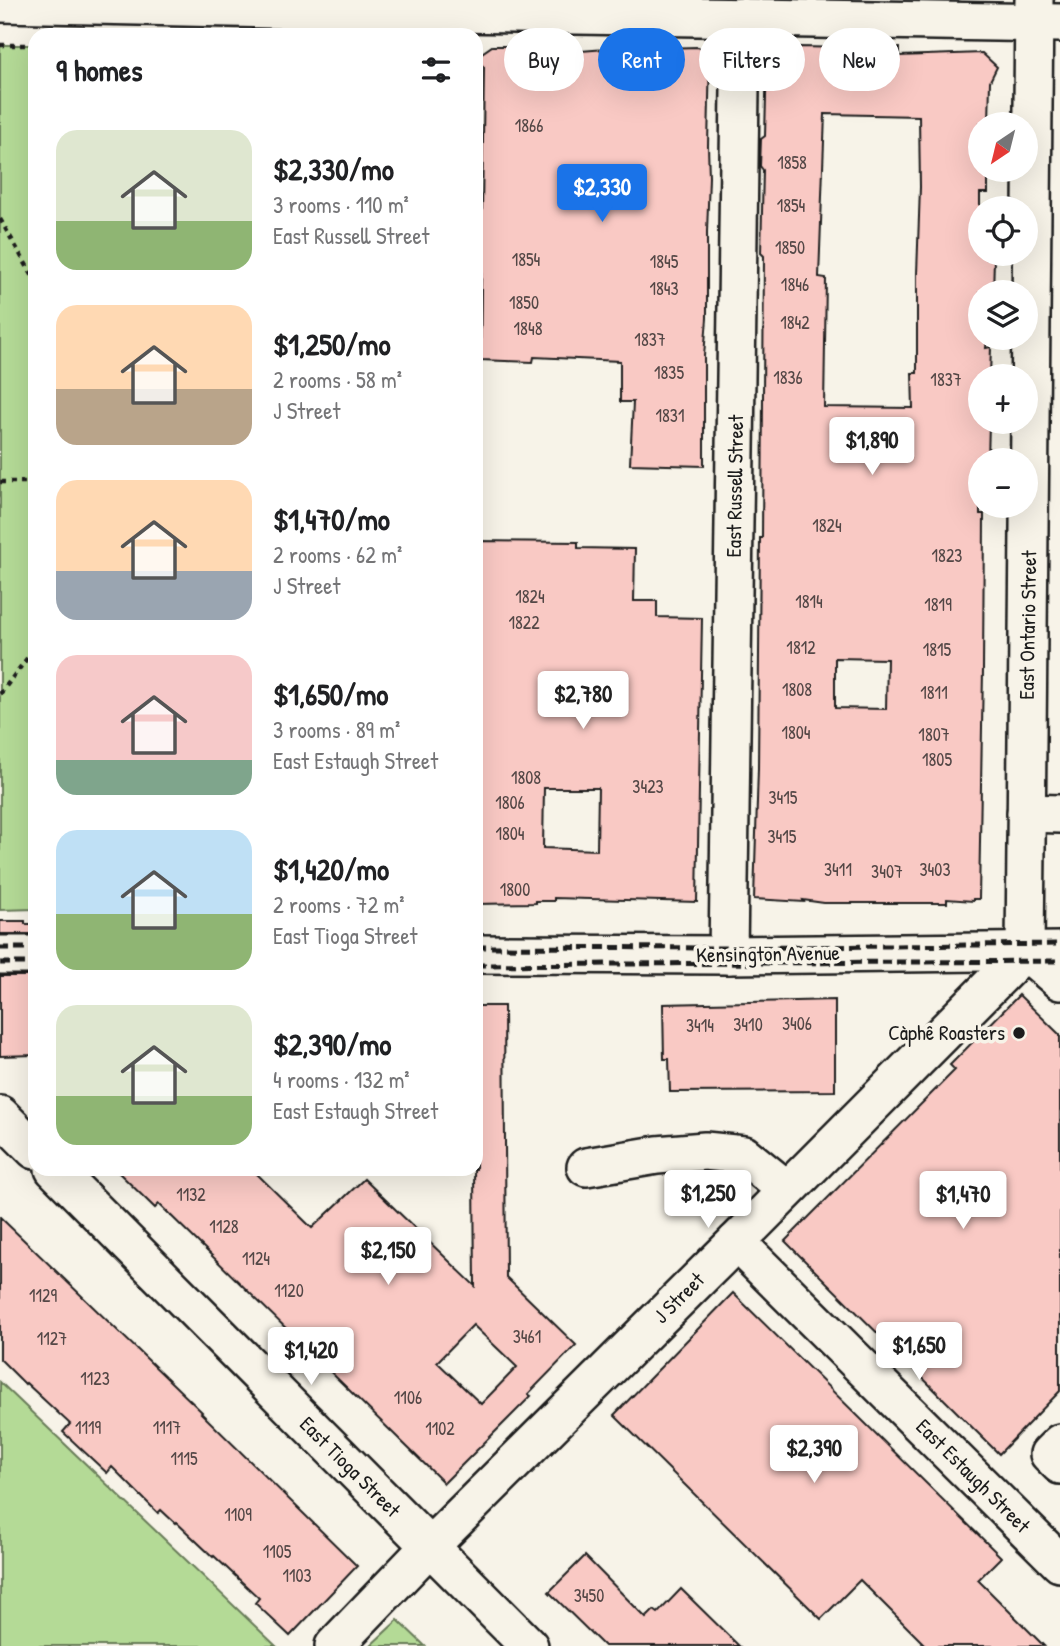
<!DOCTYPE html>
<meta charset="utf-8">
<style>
:root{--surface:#fff;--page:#f6f6f6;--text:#202124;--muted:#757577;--accent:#1a73e8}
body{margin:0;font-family:"Patrick Hand",sans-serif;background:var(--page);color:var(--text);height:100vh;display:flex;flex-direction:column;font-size:26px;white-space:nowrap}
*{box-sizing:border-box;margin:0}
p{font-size:23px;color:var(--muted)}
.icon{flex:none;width:38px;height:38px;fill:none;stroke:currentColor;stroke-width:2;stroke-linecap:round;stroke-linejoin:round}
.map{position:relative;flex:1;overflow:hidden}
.side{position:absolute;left:28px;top:28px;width:455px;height:1148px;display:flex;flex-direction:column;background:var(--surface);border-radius:21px;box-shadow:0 7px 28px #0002}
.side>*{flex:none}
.guide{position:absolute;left:504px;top:28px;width:450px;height:63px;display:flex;gap:14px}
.needle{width:46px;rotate:215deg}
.controls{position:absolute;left:968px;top:112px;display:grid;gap:14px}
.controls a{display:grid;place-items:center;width:70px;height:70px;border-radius:50%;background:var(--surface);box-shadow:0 7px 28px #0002;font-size:35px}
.price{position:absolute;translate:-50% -60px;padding:0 16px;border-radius:7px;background:#fff;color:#222;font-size:23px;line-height:46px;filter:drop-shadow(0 2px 4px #0008)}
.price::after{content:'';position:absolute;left:50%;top:42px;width:21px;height:16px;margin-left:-10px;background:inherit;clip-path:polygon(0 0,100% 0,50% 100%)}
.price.on{background:var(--accent);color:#fff}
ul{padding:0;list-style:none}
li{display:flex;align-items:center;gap:21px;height:175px;padding:0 28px}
li span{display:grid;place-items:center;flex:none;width:196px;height:140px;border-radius:21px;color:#555}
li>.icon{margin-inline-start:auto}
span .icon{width:84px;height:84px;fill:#fffc;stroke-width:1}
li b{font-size:30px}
h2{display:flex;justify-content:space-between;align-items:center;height:84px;padding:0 28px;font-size:30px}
.tag{padding:0 24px;border-radius:32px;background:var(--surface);box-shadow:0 7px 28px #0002;font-size:24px;line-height:63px}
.tag.on{background:var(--accent);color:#fff}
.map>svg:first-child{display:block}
</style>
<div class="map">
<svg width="1060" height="1646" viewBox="0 0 1060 1646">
<rect width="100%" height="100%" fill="#f7f3e8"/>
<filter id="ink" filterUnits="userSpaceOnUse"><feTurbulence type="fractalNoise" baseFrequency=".0143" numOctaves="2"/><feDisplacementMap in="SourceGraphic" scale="14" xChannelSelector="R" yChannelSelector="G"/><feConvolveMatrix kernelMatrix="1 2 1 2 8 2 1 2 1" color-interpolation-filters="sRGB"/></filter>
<g filter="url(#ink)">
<g fill="#b4da96" stroke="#687b59" stroke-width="2">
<polygon points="0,45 35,45 35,909 0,910"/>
<polygon points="0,1382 276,1646 0,1646"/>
<polygon points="398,1620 425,1646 370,1646"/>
</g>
<g fill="#f9c9c4" stroke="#1c1c1c" stroke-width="2" fill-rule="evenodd">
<polygon points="511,42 574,44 581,51 643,46 662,48 698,47 710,53 708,146 709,177 707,232 707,318 704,356 704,466 630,464 633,402 620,402 620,361 534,357 533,362 480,360 484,67 476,60 476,57 492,46 511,46"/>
<path d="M798,47L850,48L851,50L899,48V56L982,53L997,67L990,81L989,124H980V170H988V193H980V254H987V259H994L993,292H980V338H987L986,348L991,347L990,376H980V422H989L988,460H980V514H984L983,670L979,899H973V901L947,899V903H824L803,900L804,902L754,899L758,768L760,538H762L764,256L761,253L763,170L760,166L761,139L765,136L767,57L778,48L795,49ZM825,114L919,116L920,187L917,274V373H912L913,408L824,407L826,278L819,277ZM835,658L887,659L886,709L835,708Z"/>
<path d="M478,541L578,542V548L635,549L634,601H657V617L702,618L697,902L554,898V901H536V903L476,904L477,632L476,587H478ZM544,788H598L597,850L543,848Z"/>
<polygon points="0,921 25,921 25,924 35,924 35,934 0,934"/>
<polygon points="0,976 35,976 35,1055 0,1056"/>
<polygon points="1019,995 1060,1035 1060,1391 999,1454 785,1241 955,1070 950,1065"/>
<polygon points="835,1000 835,1091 670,1092 669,1059 664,1059 663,1004"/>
<path d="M476,1006H504L506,1277L576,1345L528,1394L531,1396L444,1483L159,1204L155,1208L115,1169H252L312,1228L364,1179L475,1286L474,1169H476ZM473,1325L517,1367L481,1404L437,1362Z"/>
<polygon points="0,1217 202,1412 201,1413 357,1566 290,1636 255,1603 259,1598 214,1556 213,1557 176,1522 175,1523 161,1510 158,1513 112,1467 107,1473 63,1432 70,1424 26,1383 25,1384 0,1359"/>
<polygon points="733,1293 1001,1557 978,1580 1044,1646 926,1646 860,1580 821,1619 614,1415"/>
<polygon points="585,1556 646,1618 654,1610 658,1613 681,1589 739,1646 604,1646 549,1592"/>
</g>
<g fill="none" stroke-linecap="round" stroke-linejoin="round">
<g stroke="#1c1c1c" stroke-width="42">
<g id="minor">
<polyline points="0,3 452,13 1060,23"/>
<polyline points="1026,813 1060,814"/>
<polyline points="1025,951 1034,0"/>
<polyline points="1025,951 1060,981"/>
<polyline points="476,954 728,955 1060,951"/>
<polyline points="0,955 35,955"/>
<polyline points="728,955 741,17"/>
<polyline points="0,1115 35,1150"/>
<polyline points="586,1167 657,1155 705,1151 744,1155 787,1190"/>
<polyline points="54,1169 529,1646"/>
<polyline points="736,1242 1060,1563"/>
<polyline points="1060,1443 1049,1454 1060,1465"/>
<polyline points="334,1646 429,1547 736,1242 1025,951"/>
</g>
</g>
<g stroke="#1c1c1c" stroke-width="4.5" stroke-dasharray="5 5" stroke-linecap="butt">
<polyline points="0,45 35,45"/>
<polyline points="0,219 35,280"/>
<polyline points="0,482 35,482"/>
<polyline points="0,694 35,648"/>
</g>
<use href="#minor" stroke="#f7f3e8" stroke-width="37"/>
<g stroke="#1c1c1c" stroke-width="5" stroke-dasharray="10 5" stroke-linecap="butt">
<polyline points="476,947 720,948 1060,944"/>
<polyline points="0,948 35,948"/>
<polyline points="0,963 35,963"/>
<polyline points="476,965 1060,961"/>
</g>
</g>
</g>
<circle fill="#1c1c1c" stroke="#f7f3e8" stroke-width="2.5" cx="1019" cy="1033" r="7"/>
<g text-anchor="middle" stroke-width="7" stroke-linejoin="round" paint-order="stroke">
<g font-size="18" fill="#534746">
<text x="529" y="132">1866</text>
<text x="792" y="169">1858</text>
<text x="791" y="212">1854</text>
<text x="790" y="254">1850</text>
<text x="526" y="266">1854</text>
<text x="664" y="268">1845</text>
<text x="795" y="291">1846</text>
<text x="664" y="295">1843</text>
<text x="524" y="309">1850</text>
<text x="795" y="329">1842</text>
<text x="528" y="335">1848</text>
<text x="650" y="346">1837</text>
<text x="669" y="379">1835</text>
<text x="788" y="384">1836</text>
<text x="946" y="386">1837</text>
<text x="670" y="422">1831</text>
<text x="827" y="532">1824</text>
<text x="947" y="562">1823</text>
<text x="530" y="603">1824</text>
<text x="809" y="608">1814</text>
<text x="938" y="611">1819</text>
<text x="524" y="629">1822</text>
<text x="801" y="654">1812</text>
<text x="937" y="656">1815</text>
<text x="797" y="696">1808</text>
<text x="934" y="699">1811</text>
<text x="796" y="739">1804</text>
<text x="934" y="741">1807</text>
<text x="937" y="766">1805</text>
<text x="526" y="784">1808</text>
<text x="648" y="793">3423</text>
<text x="783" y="804">3415</text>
<text x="510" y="809">1806</text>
<text x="510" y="840">1804</text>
<text x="782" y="843">3415</text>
<text x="838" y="876">3411</text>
<text x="935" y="876">3403</text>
<text x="887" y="878">3407</text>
<text x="515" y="896">1800</text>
<text x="797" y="1030">3406</text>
<text x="748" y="1031">3410</text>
<text x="700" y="1032">3414</text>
<text x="191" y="1201">1132</text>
<text x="224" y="1233">1128</text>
<text x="256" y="1265">1124</text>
<text x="289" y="1297">1120</text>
<text x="43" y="1302">1129</text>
<text x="527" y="1343">3461</text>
<text x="52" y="1345">1127</text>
<text x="95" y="1385">1123</text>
<text x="408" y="1404">1106</text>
<text x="88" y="1434">1119</text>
<text x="167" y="1434">1117</text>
<text x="440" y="1435">1102</text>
<text x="184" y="1465">1115</text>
<text x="238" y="1521">1109</text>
<text x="277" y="1558">1105</text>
<text x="297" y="1582">1103</text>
<text x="589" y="1602">3450</text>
</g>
<g font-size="21" fill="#1c1c1c" stroke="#f7f3e8">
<text transform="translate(735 486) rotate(-89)" y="7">East Russell Street</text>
<text transform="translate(1028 625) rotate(-89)" y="7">East Ontario Street</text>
<text transform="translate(768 954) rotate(-1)" y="7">Kensington Avenue</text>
<text transform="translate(679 1298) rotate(-45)" y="7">J Street</text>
<text transform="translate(350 1467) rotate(45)" y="7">East Tioga Street</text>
<text transform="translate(973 1476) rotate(45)" y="7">East Estaugh Street</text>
</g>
<g font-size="21" fill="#1c1c1c" stroke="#f7f3e8" text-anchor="end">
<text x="1005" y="1040">Càphê Roasters</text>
</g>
</g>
</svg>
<div class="controls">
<a><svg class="needle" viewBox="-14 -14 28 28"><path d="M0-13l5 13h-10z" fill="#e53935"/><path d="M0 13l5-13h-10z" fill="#757577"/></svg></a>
<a><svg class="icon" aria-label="locate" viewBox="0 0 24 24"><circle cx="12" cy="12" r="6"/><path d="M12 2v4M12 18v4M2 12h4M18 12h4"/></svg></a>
<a><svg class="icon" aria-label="layers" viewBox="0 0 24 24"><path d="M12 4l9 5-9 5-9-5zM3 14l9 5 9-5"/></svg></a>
<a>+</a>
<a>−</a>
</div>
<b class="price on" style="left:602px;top:224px">$2,330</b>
<b class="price" style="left:872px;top:477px">$1,890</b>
<b class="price" style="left:583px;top:731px">$2,780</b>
<b class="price" style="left:708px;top:1230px">$1,250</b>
<b class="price" style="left:963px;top:1231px">$1,470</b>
<b class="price" style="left:388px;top:1287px">$2,150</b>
<b class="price" style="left:919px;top:1382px">$1,650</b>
<b class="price" style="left:311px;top:1387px">$1,420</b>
<b class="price" style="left:814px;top:1485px">$2,390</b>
<div class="guide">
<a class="tag">Buy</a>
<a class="tag on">Rent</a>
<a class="tag">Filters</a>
<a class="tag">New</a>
</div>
<section class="side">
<h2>9 homes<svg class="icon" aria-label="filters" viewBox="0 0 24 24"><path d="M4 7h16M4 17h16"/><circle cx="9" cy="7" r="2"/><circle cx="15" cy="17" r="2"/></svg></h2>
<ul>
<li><span style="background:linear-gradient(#dfe7d0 65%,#8fb573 0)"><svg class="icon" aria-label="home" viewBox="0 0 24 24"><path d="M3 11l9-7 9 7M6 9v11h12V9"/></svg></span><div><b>$2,330/mo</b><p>3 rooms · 110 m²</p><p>East Russell Street</p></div></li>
<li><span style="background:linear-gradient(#ffd9b3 60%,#b9a48a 0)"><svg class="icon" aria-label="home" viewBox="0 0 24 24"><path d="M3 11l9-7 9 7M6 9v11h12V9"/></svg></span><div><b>$1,250/mo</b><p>2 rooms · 58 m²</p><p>J Street</p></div></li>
<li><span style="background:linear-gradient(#ffd9b3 65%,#9aa5b1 0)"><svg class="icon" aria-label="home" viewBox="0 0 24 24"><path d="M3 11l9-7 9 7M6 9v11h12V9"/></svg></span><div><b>$1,470/mo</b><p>2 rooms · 62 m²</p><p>J Street</p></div></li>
<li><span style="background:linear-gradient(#f6c9c9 75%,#7fa58c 0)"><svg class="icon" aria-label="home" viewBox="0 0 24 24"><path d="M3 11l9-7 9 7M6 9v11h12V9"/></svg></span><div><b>$1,650/mo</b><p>3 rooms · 89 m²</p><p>East Estaugh Street</p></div></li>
<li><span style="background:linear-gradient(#bfe0f5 60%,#8fb573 0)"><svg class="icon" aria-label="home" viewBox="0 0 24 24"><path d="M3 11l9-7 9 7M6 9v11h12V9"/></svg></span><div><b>$1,420/mo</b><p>2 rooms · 72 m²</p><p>East Tioga Street</p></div></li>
<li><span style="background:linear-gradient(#dfe7d0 65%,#8fb573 0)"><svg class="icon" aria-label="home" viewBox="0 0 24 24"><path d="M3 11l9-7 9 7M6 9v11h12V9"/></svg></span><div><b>$2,390/mo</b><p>4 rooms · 132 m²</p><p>East Estaugh Street</p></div></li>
</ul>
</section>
</div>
